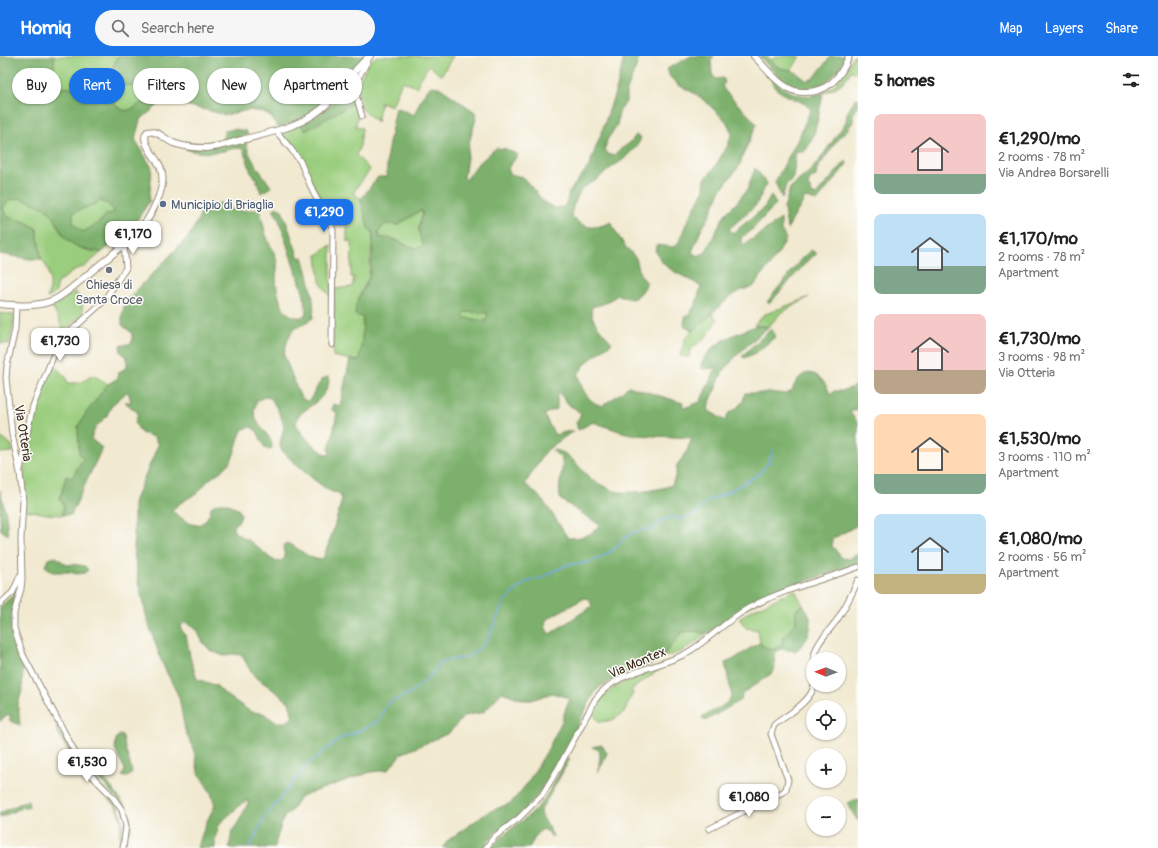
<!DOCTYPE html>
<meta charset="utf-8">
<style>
:root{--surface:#fff;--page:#f6f6f6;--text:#222;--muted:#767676;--accent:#1a73e8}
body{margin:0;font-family:Pangolin,sans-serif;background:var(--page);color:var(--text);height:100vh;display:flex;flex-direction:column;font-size:15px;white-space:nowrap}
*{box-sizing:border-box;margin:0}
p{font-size:13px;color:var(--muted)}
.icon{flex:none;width:22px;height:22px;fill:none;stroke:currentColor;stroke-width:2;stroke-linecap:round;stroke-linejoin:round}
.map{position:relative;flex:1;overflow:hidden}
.panel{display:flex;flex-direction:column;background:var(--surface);width:300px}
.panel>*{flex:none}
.guide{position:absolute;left:12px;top:12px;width:380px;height:36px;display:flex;gap:8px}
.needle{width:26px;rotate:271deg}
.buttons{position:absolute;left:806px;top:596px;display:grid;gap:8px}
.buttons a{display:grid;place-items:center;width:40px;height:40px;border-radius:50%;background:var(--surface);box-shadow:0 1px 3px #0004;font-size:20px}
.price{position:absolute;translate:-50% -34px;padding:0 9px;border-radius:8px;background:#fff;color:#222;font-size:13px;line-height:26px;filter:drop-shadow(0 1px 2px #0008)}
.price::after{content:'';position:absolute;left:50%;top:24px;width:12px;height:9px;margin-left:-6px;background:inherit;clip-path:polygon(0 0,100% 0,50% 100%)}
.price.current{background:var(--accent);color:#fff}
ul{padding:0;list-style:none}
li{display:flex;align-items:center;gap:12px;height:100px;padding:0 16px}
li span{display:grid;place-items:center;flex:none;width:112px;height:80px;border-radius:8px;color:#555}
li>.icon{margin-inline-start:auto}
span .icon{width:48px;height:48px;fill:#fffc;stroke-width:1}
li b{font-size:17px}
h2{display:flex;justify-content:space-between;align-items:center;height:48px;padding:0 16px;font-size:17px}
.chip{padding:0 14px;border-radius:18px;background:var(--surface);box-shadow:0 1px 3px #0004;font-size:14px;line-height:36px}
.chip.current{background:var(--accent);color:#fff}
header{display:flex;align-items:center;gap:24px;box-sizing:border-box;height:56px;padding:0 20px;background:var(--accent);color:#fff}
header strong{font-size:19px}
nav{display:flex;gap:22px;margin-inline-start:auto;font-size:14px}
.search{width:280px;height:36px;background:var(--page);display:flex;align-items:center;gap:10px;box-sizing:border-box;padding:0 14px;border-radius:22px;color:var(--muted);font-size:15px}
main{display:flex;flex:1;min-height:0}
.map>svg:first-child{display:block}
</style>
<header>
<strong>Homiq</strong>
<div class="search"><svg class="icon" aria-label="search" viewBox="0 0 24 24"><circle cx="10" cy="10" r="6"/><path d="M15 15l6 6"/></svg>Search here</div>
<nav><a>Map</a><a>Layers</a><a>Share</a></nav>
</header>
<main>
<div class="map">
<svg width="858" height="792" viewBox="0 0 858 792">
<rect width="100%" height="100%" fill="#fdfcf7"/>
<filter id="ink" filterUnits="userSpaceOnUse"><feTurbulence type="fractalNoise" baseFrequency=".025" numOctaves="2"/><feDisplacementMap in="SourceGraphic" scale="8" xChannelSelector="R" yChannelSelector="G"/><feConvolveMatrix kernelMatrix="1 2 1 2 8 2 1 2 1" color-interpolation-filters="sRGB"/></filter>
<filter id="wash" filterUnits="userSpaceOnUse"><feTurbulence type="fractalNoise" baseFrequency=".012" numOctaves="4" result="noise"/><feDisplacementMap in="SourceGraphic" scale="16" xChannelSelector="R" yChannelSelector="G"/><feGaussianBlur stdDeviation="0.9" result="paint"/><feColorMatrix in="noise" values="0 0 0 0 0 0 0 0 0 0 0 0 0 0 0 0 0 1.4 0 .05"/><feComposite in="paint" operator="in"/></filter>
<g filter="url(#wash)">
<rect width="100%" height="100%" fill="#f1e9d0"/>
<g fill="#9acd7d" stroke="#6a7c4e">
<polygon points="54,0 118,0 105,27 147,31 144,45 134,52 125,55 116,50 106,33 53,31"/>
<polygon points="377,0 453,0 441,20 429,9 416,31 402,25 392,50 381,46 377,66 362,53 358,31 361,21 370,5"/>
<path d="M778,0H800L792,14C782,13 778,13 772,4Z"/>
<path d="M853,0H858V17L851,15C845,27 835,33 823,37C840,27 845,18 853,0Z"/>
<polygon points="355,46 358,56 356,71 362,72 360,90 356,99 370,114 353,137 361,143 368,171 373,176 369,221 360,238 363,261 362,284 359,306 333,300 334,233 352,231 354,221 351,221 352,186 347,185 347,169 335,169 302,106 305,103 299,99 284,81 282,76 301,69 305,75"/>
<path d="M20,142C31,145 42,149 51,157C54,160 56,166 58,171C68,189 82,195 102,196L84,211L76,213L56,228C58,236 55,239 47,242C48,239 49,236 50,233C51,225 48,208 41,203L37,173C28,165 18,165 6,160L3,152L9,144Z"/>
<path d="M99,145L106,147L115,155L113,157L107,158C101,166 92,171 83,176L73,167V157C82,152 90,151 99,145Z"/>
<path d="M421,154L423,157C417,171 418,176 423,190C413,195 403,187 394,183C390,182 385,182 380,182L378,177C385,166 386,168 398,169Z"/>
<polygon points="331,189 331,242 320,226 317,199"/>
<polygon points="75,235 82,246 83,258 64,275 52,250 60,246"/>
<polygon points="809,241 781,257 768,271 754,269 763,259"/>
<polygon points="465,256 488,257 486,265 465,262 463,259"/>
<polygon points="0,257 14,259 13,272 9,288 0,287"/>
<path d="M712,258L717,263C710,276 706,284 692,291L689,301L680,300L685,283L692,275Z"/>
<polygon points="53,309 65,320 68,327 80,327 93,319 108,328 86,357 78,371 79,397 83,403 72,422 66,420 60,443 64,449 62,459 47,458 26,454 26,445 23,419 31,371 37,349"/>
<polygon points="0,381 12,389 13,396 0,397"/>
<polygon points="795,534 803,549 796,554 796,567 783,582 782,588 774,593 769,594 760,587 758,574 746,572 739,562 754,553"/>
<path d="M695,575L706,578C690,591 683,597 662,601L682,576Z"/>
<polygon points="668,607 631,634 633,637 624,656 613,664 600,666 596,663 594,656 603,639 625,625"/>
</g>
<g fill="#7bb06c" stroke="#5b6d45" fill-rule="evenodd">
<path d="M0,0H54V31L107,33L116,50L125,55L134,52L144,45L147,31L105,28L109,21L118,0H366C352,11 344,27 331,40C316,57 298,64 278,72L272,62L264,56L248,54L226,59L177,47L163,45L140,64L135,83L152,112L149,146L131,173L102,196L91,195L78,191L65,182L52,158L43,151L20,142L9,144L3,152L6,160C18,165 28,165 37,173L41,203H29L0,198ZM100,145L106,147L115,155L112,157L107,158C101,166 92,171 83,176L73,167V157C82,152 91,151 100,145Z"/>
<path d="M624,0H640L626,37V46L619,56L617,69L607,84L605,93L608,98L614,100C619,92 620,94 627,89C631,86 633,83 636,79L641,82L637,90L624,103L611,112L595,125L581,133L573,150L571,160C585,173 593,174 611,166L617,178L625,190L636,202L640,218L647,227C644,233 639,242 631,243C628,243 622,240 618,239L603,248L592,251C588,264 605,278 612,287L587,306L578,318C581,332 587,346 602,350L621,337L628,330L683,347L682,351H687L700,346L716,312L702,313L701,308C710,290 724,283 741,276C751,272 758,267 768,271L735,301L722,317L708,351L709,355L726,365L728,358L736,353L743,345L745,337H761L768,336L786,338L792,335C801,307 822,315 830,338L834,335H842L858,329V353L849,355L858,367V469L832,483V490L842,502L848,503L858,498V508C836,517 813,522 791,530C760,541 733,560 706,578L695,575L682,576L662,601L654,607L626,617L601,630L595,636L558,707L542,733L535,743L519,760L495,777L483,792H443L447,785L488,756L511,747L526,729L547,695L562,665L569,642L552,637L532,644H524L502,636L484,656L464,660L449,677L401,698L388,714L371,716L301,740L292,754L284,761L276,785L275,792H229L232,775L238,767L249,745L244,746L220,767L215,782V792H197L207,765L215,749L211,737L198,716L195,698L185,674L179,641L162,607L147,563L139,529L134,497V446L158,389L154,381L141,377L135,367L138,357L125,346H131L128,335L112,349L106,361L95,372L91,383L102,392L71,459H62L64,449L60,443L66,420L72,422L83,403L79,397L78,371L86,357L108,328L118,322L119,316L127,311V301L121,296L120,290L132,287V277L122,269V259L125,246L189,180L198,164L202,152L220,147C224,149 229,153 234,154C243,156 252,152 260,155C262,163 264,172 266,179C269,188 275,196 277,205C278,212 276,217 276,223C277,239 282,264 302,261L306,257L304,240L300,226L295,214L278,161L273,154L276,151L282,154L299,202L303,201C308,218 316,245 313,262L296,272L291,277L287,286L284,299L299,338L304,344L308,345C316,338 318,321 329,321C330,341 310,349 298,360L296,368C303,380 315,392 327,399L330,398L329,392L332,382L337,357L331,353L333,348L340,350L350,303L359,305L362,284L363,261L355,259C354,244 365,234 369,221C373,208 373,190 373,176L368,172L361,143L378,121H387V98L396,51L414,59L422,41L431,30L439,31L475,56L476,63L469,87L464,122L466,124L476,110L496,92L506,93L518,99L508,112L510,118L523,121L543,145L554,152L564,151L567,145L569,136L589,110L602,75L618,28ZM421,154L423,157C417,172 418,175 423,190C412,195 403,187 394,183C390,182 385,182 380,182L378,177C385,166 386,168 398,169ZM465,256L488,257L486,265L465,262L463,259ZM559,337L570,350L576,353L581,359L576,366L578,374L593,366L622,376L636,379L692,382L686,397L677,409L676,418L672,429C660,434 626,439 614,435C607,432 599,428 593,424C580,415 569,393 552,394L562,403C564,417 556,431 561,444L600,469C591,480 581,482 568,482C555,463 544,441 525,428L541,402L547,394L573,375H569L555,379L546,363L545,358L557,353V338ZM264,341L271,342C275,350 281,358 283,367C286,376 277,385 281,393C287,402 319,429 330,435C332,436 336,437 339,437L342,443L333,475L323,503C310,506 298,490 286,487L283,491L285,501L283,504L277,506L270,502L251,486L234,476L233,470L238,466L241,459L239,454C229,448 221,443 211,451C210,460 203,472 192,468C185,466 178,459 172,455C179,446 188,443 197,437C202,433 205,427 210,423C216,418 222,415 227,410C237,399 236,384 243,373L251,371L257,375L265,392L269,394L272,392C273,375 246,368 257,345ZM585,542L589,543L592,550L550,578C545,573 545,571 546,564L557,557ZM185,566L195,572L204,588L211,595L224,600L230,598L242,599L252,618L289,646L293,661L287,666H276L263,657L251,656L225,638L217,630L197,623L190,601L187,583L180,571Z"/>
<path d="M691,0H714L711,5L712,18L716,23L723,22L725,26L722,30L725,35L757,68L742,101L740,109L720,135L709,161L701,174L692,196L697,200L705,197L725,158L738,145L748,132L755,112L767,127L756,149L729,173L733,177L764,152L771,140L776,148L750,176L741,181L743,189L754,182L781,163V174L786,183L778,198L753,231L742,234L730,241L692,275L684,269L685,262L695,250L701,231C689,221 671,217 661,205C659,201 657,197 655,194L657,189L673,191L678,188L687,166L694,153L704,133L705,123L714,112L728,89L732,77L726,65L706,46L694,37L678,29L670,21L667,13Z"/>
<path d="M759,0C775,0 769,7 779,12C783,13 787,13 791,14C797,16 802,21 807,25L814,22L831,0H846C836,22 814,44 788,28C777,21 768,9 759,0Z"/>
<path d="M364,8C355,20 351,31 355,46L305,75L301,69C320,59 334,47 346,30C352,22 357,15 364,8Z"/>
<path d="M770,21C788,36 799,44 823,37C820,52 815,86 804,96L796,95L793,122L786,129L782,142L775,126L798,83L811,53C802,43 780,40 774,30C772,27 771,24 770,21Z"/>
<polygon points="858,42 858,51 853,58 853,66 847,74 838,83 817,113 816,120 811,122 808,128 812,138 816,139 846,105 847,108 817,145 805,142 787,173 784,152 790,132 810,115 818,106 846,66 847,57 855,43"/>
<polygon points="234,73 246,75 248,79 221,87 225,75"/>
<path d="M246,85C248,103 262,116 271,131L261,137L256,122L251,117L247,103L243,93C236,91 231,93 224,95C212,97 198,98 186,93Z"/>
<polygon points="811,194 817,198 810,202 769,248 767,246 802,202"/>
<polygon points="771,273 776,280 756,297 744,302 742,300"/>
<polygon points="0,434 6,458 8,479 1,474 0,464"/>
<polygon points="56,501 67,509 73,508 85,510 88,514 84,517 77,518 69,516 53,516 45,510 48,503"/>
<path d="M19,531L11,560L12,572L22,603L23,613L22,634L18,649L20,669L10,665V658C5,659 3,662 0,666V551L14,538Z"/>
<path d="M803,549C805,552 809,557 810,561C813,574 806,588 795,595L780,593L774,597L775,613L772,617L742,638L741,644L705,665L702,662L703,660C715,654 725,651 732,640L725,607C738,603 747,592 760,587L769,594L774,593L782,588L783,582L796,567V554Z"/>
<polygon points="57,669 78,705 118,750 123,765 122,783 119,779 121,765 116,750 88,724 75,707 57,675"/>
<path d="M120,679L123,680C124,693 130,704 132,717C128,721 127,722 122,720L125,714L115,693L116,682Z"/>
<polygon points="602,689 607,697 598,717 600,699 599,694 592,691"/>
<path d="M568,701L570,703L540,756L553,780L552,781L544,773L538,776L529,792H491C503,777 521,767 535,754C549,739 558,719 568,701Z"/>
<polygon points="86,709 106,725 121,744 127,752 130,761 131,774 128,776 128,762 123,749"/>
<polygon points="858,743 858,765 850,753 847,747"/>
<polygon points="28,744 29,751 23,751 0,762 0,757"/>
</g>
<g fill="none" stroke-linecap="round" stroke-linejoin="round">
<polyline stroke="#71a9e0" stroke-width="1.5" points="249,792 265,761 309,707 341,682 357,676 378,665 388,647 411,637 426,624 442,606 453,603 466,602 486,587 505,544 526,526 541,522 568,508 582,508 598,503 613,494 622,484 632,477 642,474 653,473 660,465 672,461 683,463 697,456 708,445 728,436 758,419 769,406 773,394"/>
</g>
</g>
<g filter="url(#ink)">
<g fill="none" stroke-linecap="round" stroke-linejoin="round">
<g stroke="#968a77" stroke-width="7">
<g id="minor">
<path d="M362,60C359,49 353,34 358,23C361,15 367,9 369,1"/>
<polyline points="276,75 291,93 300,105 314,138 329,164 333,174 332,289"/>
<polyline points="16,249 15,273 7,310 6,322 12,378 20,417 23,445 21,483 22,523 21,533 14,557 14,572 23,599 77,700 88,716 112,740 122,754 126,770 123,792"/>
<polyline points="20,414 29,367 33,350 54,298 61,286 72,274 103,246 126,212 124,188"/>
<polyline points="0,548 13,536 20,520"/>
<path d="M814,603C814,587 831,574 839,561C846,549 853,537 858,524"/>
<path d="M709,773L762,746L783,736L786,733L788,724L771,678L774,669C787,659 812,645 814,629"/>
<path d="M486,792L494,781L519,762L542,739L559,711L595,644C614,616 654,613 683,599C706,587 724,566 747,553C782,533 821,525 858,511"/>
</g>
</g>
<g stroke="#968a77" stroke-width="8">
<g id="major">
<path d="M754,0C765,11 775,25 788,32C793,35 799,36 804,36C828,37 841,21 849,0"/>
<path d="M0,248C18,250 37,251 54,244C66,238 76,228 86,220C104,205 131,185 145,167C151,159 155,150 159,140C162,131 164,123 161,113C158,102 139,86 147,76C157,73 166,85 176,88C186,91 197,92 207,92C219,91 230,87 242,84C271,76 306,70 328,47C343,32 353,13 370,0"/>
</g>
</g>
<use href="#minor" stroke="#fff" stroke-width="5"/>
<use href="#major" stroke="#fff" stroke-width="6"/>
</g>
</g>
<circle fill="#5c6f8a" stroke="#fdfcf7" stroke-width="1.5" cx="163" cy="148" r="4"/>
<circle fill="#6b7280" stroke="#fdfcf7" stroke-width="1.5" cx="109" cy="214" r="4"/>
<g text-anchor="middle" stroke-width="3" stroke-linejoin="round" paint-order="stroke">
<g font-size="13" fill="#4e5e75" stroke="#fdfcf7" text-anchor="start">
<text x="171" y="153">Municipio di Briaglia</text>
</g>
<g font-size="13" fill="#5b616d" stroke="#fdfcf7">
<text x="109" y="233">Chiesa di<tspan x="109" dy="15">Santa Croce</tspan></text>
</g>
<g font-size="13" fill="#3b2a1e" stroke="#fdfcf7">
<text transform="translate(24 377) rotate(81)" y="5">Via Otteria</text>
<text transform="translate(637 606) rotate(-23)" y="5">Via Montex</text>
</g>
</g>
</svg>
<div class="buttons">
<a><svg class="needle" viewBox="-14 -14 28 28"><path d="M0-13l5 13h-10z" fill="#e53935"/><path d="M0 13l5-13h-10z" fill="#767676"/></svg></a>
<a><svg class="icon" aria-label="locate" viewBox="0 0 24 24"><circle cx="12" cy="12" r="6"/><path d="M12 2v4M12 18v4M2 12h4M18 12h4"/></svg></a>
<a>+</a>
<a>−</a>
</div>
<b class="price current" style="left:324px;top:177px">€1,290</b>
<b class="price" style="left:133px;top:199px">€1,170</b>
<b class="price" style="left:60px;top:306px">€1,730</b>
<b class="price" style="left:87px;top:727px">€1,530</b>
<b class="price" style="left:749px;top:762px">€1,080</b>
<div class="guide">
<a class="chip">Buy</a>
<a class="chip current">Rent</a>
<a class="chip">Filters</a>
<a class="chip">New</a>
<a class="chip">Apartment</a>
</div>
</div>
<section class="panel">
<h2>5 homes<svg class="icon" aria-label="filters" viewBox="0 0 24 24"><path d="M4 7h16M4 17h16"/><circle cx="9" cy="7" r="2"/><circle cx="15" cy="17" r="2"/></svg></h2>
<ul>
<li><span style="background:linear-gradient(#f6c9c9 75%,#7fa58c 0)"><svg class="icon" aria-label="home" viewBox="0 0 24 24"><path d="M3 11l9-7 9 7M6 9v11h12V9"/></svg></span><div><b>€1,290/mo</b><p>2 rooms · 78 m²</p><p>Via Andrea Borsarelli</p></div></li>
<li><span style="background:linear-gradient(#bfe0f5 65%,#7fa58c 0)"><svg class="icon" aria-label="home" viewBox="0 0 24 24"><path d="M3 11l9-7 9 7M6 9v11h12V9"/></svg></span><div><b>€1,170/mo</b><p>2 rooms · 78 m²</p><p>Apartment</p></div></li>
<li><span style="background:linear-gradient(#f6c9c9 70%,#b9a48a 0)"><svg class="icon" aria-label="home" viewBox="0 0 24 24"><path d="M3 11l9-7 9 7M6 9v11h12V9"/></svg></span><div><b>€1,730/mo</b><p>3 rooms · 98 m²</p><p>Via Otteria</p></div></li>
<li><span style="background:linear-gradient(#ffd9b3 75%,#7fa58c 0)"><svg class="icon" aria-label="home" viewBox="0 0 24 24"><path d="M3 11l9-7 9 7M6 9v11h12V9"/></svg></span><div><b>€1,530/mo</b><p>3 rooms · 110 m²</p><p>Apartment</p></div></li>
<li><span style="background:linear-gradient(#bfe0f5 75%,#c2b280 0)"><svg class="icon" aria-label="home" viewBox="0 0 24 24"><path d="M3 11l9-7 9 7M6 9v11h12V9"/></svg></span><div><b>€1,080/mo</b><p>2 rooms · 56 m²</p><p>Apartment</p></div></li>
</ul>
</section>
</main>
